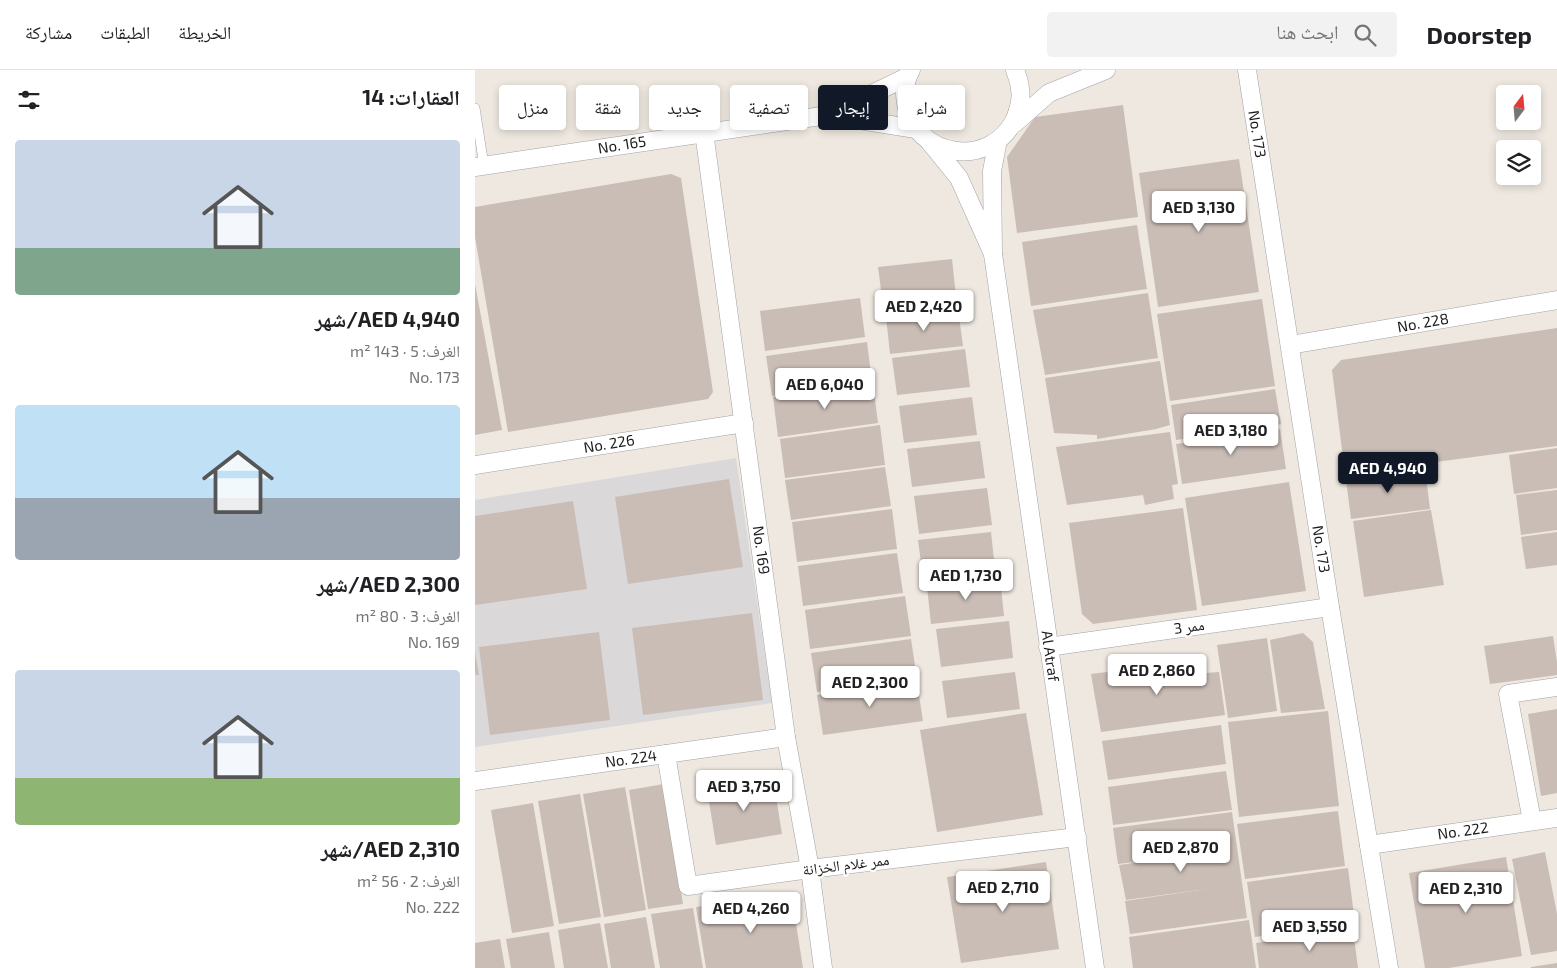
<!DOCTYPE html>
<html lang="ar">
<meta charset="utf-8">
<style>
:root{--surface:#fff;--page:#f2f2f2;--text:#202124;--muted:#757577;--line:#e0e0e0;--accent:#111827}
body{margin:0;font-family:"Exo 2","Noto Naskh Arabic",sans-serif;background:var(--page);color:var(--text);direction:rtl;height:100vh;display:flex;flex-direction:column;font-size:19px;white-space:nowrap}
*{box-sizing:border-box;margin:0}
p{font-size:16px;color:var(--muted)}
.icon{flex:none;width:28px;height:28px;fill:none;stroke:currentColor;stroke-width:2;stroke-linecap:round;stroke-linejoin:round}
.map{position:relative;flex:1;overflow:hidden;direction:ltr}
.details{display:flex;flex-direction:column;background:var(--surface);width:475px}
.details>*{flex:none}
.top-card{position:absolute;left:15px;top:15px;width:475px;height:45px;direction:rtl;display:flex;gap:10px}
.needle{width:32px;rotate:16deg}
.fabs{position:absolute;left:1021px;top:15px;display:grid;gap:10px}
.fabs a{display:grid;place-items:center;width:45px;height:45px;border-radius:5px;background:var(--surface);box-shadow:0 2px 8px #0003;font-size:25px}
.price{position:absolute;translate:-50% -42px;padding:0 11px;border-radius:5px;background:#fff;color:#222;font-size:16px;line-height:32px;filter:drop-shadow(0 1px 2px #0008)}
.price::after{content:'';position:absolute;left:50%;top:30px;width:15px;height:11px;margin-left:-8px;background:inherit;clip-path:polygon(0 0,100% 0,50% 100%)}
.price.selected{background:var(--accent);color:#fff}
ul{padding:0;list-style:none}
li{display:grid;align-content:center;gap:10px;height:265px;padding:0 15px}
li span{display:grid;place-items:center;height:155px;border-radius:5px;color:#555}
li>.icon{margin-inline-start:auto}
span .icon{width:90px;height:90px;fill:#fffc;stroke-width:1}
li b{font-size:21px}
h2{display:flex;justify-content:space-between;align-items:center;height:60px;padding:0 15px;font-size:21px}
.pill{padding:0 18px;border-radius:5px;background:var(--surface);box-shadow:0 2px 8px #0003;font-size:18px;line-height:45px}
.pill.selected{background:var(--accent);color:#fff}
header{display:flex;align-items:center;gap:30px;box-sizing:border-box;height:70px;padding:0 25px;background:var(--surface);border-bottom:1px solid var(--line)}
header strong{font-size:24px}
nav{display:flex;gap:28px;margin-inline-start:auto;font-size:18px}
.search{width:350px;height:45px;background:var(--page);display:flex;align-items:center;gap:12px;box-sizing:border-box;padding:0 18px;border-radius:5px;color:var(--muted);font-size:19px}
main{display:flex;flex:1;min-height:0}
.map>svg:first-child{display:block}
</style>
<header>
<strong>Doorstep</strong>
<div class="search"><svg class="icon" aria-label="search" viewBox="0 0 24 24"><circle cx="10" cy="10" r="6"/><path d="M15 15l6 6"/></svg>ابحث هنا</div>
<nav><a>الخريطة</a><a>الطبقات</a><a>مشاركة</a></nav>
</header>
<main>
<div class="map">
<svg width="1082" height="898" viewBox="0 0 1082 898">
<rect width="100%" height="100%" fill="#eee8e0"/>
<polygon fill="#dad8d8" points="261,388 297,633 0,677 0,430"/>
<g fill="#cabdb6">
<polygon points="648,35 663,147 542,163 532,87 560,47"/>
<polygon points="764,89 784,222 683,237 664,103"/>
<polygon points="196,104 206,108 238,322 233,329 33,362 0,167 0,137"/>
<polygon points="662,155 672,219 556,236 547,172"/>
<polygon points="477,189 481,226 408,235 403,197"/>
<polygon points="0,214 27,360 0,365"/>
<polygon points="673,223 683,288 570,305 558,240"/>
<polygon points="385,228 390,267 290,281 285,241"/>
<polygon points="787,229 800,316 695,331 682,244"/>
<polygon points="483,239 488,276 415,284 411,247"/>
<polygon points="1082,258 1082,376 870,404 857,300 866,290"/>
<polygon points="392,272 397,312 297,326 291,286"/>
<polygon points="490,279 495,317 422,325 417,288"/>
<polygon points="685,291 695,355 681,359 622,369 622,365 579,363 570,308"/>
<polygon points="398,314 403,353 303,367 298,327"/>
<polygon points="800,319 806,354 701,370 696,335"/>
<polygon points="497,327 502,365 429,373 424,336"/>
<polygon points="405,355 410,395 310,408 305,369"/>
<polygon points="805,359 811,399 707,414 701,374"/>
<polygon points="695,362 703,414 697,415 699,429 670,435 668,425 592,435 581,377"/>
<polygon points="505,371 510,408 437,417 432,379"/>
<polygon points="1082,378 1082,418 1039,424 1034,385"/>
<polygon points="410,397 416,436 316,450 310,410"/>
<polygon points="950,399 955,439 876,449 871,410"/>
<polygon points="254,409 268,497 153,514 140,427"/>
<polygon points="814,412 831,521 727,536 710,428"/>
<polygon points="512,418 517,455 444,464 439,426"/>
<polygon points="1082,420 1082,460 1046,465 1041,425"/>
<polygon points="98,431 112,519 0,535 0,446"/>
<polygon points="708,438 722,540 618,554 607,544 594,453"/>
<polygon points="417,439 422,479 322,492 317,452"/>
<polygon points="956,440 969,515 889,527 878,451"/>
<polygon points="516,462 520,499 448,508 443,470"/>
<polygon points="1082,462 1082,495 1051,499 1046,467"/>
<polygon points="422,483 428,523 328,536 323,496"/>
<polygon points="525,508 529,546 456,554 452,517"/>
<polygon points="430,526 436,566 335,579 330,540"/>
<polygon points="277,543 288,630 168,645 157,558"/>
<polygon points="534,551 538,588 466,597 461,559"/>
<polygon points="124,562 135,650 15,665 4,577"/>
<polygon points="828,563 838,572 850,639 806,643 795,570"/>
<polygon points="1078,566 1082,592 1082,605 1015,614 1009,576"/>
<polygon points="792,568 802,641 753,648 742,575"/>
<polygon points="436,569 442,609 342,622 336,583"/>
<polygon points="0,582 4,605 0,605"/>
<polygon points="729,590 731,603 744,602 750,645 626,662 616,604"/>
<polygon points="540,602 545,639 472,648 467,611"/>
<polygon points="442,612 448,651 348,665 342,625"/>
<polygon points="1082,639 1082,723 1066,726 1053,644"/>
<polygon points="853,641 864,736 764,747 753,652"/>
<polygon points="551,643 568,745 462,762 445,660"/>
<polygon points="746,655 751,694 633,710 627,671"/>
<polygon points="751,701 757,740 638,755 633,717"/>
<polygon points="298,708 307,764 241,775 232,719"/>
<polygon points="189,714 208,834 173,839 154,720"/>
<polygon points="150,717 171,840 129,847 108,724"/>
<polygon points="105,724 126,847 84,854 63,731"/>
<polygon points="58,733 79,856 37,863 16,740"/>
<polygon points="863,741 870,796 770,809 762,754"/>
<polygon points="757,742 772,848 655,864 650,831 738,818 651,830 644,795 699,787 643,794 638,758"/>
<polygon points="1070,782 1082,844 1082,881 1056,885 1037,789"/>
<polygon points="1031,787 1047,886 974,898 950,898 934,803"/>
<polygon points="571,792 584,879 486,893 472,807"/>
<polygon points="873,798 880,853 780,867 772,812"/>
<polygon points="316,822 328,898 231,898 221,837"/>
<polygon points="218,838 228,898 185,898 176,844"/>
<polygon points="171,847 180,898 136,898 129,854"/>
<polygon points="774,850 781,898 658,898 654,867"/>
<polygon points="125,853 133,898 89,898 83,860"/>
<polygon points="878,860 883,898 784,898 781,873"/>
<polygon points="74,862 80,898 36,898 31,869"/>
<polygon points="25,869 30,898 0,898 0,873"/>
<polygon points="1082,893 1082,898 1056,898 1056,897"/>
</g>
<g fill="none" stroke-linecap="round" stroke-linejoin="round">
<g stroke="#a2a2a2" stroke-width="10">
<polyline id="service" points="0,38 9,96"/>
</g>
<g stroke="#a2a2a2" stroke-width="19">
<g id="minor">
<path d="M436,0C430,10 429,22 431,33C440,89 516,99 540,49C544,39 547,29 545,19C545,13 542,6 540,0"/>
<polyline points="772,0 855,537 914,898"/>
<polyline points="432,7 353,45 441,59"/>
<polyline points="540,53 574,23 631,0"/>
<polyline points="229,62 311,667 335,799 348,898"/>
<polyline points="454,71 484,108 518,184 517,101 523,70"/>
<polyline points="0,97 353,45"/>
<polyline points="518,184 620,898"/>
<polyline points="815,275 1082,230"/>
<polyline points="0,395 269,353"/>
<polyline points="573,577 855,537"/>
<polyline points="191,684 213,816 335,799 602,767"/>
<polyline points="0,711 311,667"/>
<polyline points="1057,751 1033,624 1082,617"/>
<polyline points="894,775 1082,748"/>
</g>
</g>
<use href="#service" stroke="#fff" stroke-width="9"/>
<use href="#minor" stroke="#fff" stroke-width="18"/>
</g>
<g text-anchor="middle" stroke-width="4.5" stroke-linejoin="round" paint-order="stroke">
<g font-size="15" fill="#1b1b1b" stroke="#fff">
<text transform="translate(782 64) rotate(81)" y="5">No. 173</text>
<text transform="translate(147 75) rotate(-9)" y="5">No. 165</text>
<text transform="translate(948 253) rotate(-10)" y="5">No. 228</text>
<text transform="translate(134 374) rotate(-9)" y="5">No. 226</text>
<text transform="translate(846 479) rotate(81)" y="5">No. 173</text>
<text transform="translate(286 480) rotate(82)" y="5">No. 169</text>
<text transform="translate(714 557) rotate(-8)" y="5">ممر 3</text>
<text transform="translate(575 586) rotate(82)" y="5">Al Atraf</text>
<text transform="translate(156 689) rotate(-8)" y="5">No. 224</text>
<text transform="translate(988 761) rotate(-8)" y="5">No. 222</text>
<text transform="translate(371 795) rotate(-7)" y="5">ممر غلام الخزانة</text>
</g>
</g>
</svg>
<div class="fabs">
<a><svg class="needle" viewBox="-14 -14 28 28"><path d="M0-13l5 13h-10z" fill="#e53935"/><path d="M0 13l5-13h-10z" fill="#757577"/></svg></a>
<a><svg class="icon" aria-label="layers" viewBox="0 0 24 24"><path d="M12 4l9 5-9 5-9-5zM3 14l9 5 9-5"/></svg></a>
</div>
<b class="price" style="left:724px;top:163px">AED 3,130</b>
<b class="price" style="left:449px;top:262px">AED 2,420</b>
<b class="price" style="left:350px;top:340px">AED 6,040</b>
<b class="price" style="left:756px;top:386px">AED 3,180</b>
<b class="price selected" style="left:913px;top:424px">AED 4,940</b>
<b class="price" style="left:491px;top:531px">AED 1,730</b>
<b class="price" style="left:682px;top:626px">AED 2,860</b>
<b class="price" style="left:395px;top:638px">AED 2,300</b>
<b class="price" style="left:269px;top:742px">AED 3,750</b>
<b class="price" style="left:706px;top:803px">AED 2,870</b>
<b class="price" style="left:528px;top:843px">AED 2,710</b>
<b class="price" style="left:991px;top:844px">AED 2,310</b>
<b class="price" style="left:276px;top:864px">AED 4,260</b>
<b class="price" style="left:835px;top:882px">AED 3,550</b>
<div class="top-card">
<a class="pill">شراء</a>
<a class="pill selected">إيجار</a>
<a class="pill">تصفية</a>
<a class="pill">جديد</a>
<a class="pill">شقة</a>
<a class="pill">منزل</a>
</div>
</div>
<section class="details">
<h2>العقارات: 14<svg class="icon" aria-label="filters" viewBox="0 0 24 24"><path d="M4 7h16M4 17h16"/><circle cx="9" cy="7" r="2"/><circle cx="15" cy="17" r="2"/></svg></h2>
<ul>
<li><span style="background:linear-gradient(#c9d6e8 70%,#7fa58c 0)"><svg class="icon" aria-label="home" viewBox="0 0 24 24"><path d="M3 11l9-7 9 7M6 9v11h12V9"/></svg></span><div><b>AED 4,940/شهر</b><p>الغرف: 5 · 143 m²</p><p>No. 173</p></div></li>
<li><span style="background:linear-gradient(#bfe0f5 60%,#9aa5b1 0)"><svg class="icon" aria-label="home" viewBox="0 0 24 24"><path d="M3 11l9-7 9 7M6 9v11h12V9"/></svg></span><div><b>AED 2,300/شهر</b><p>الغرف: 3 · 80 m²</p><p>No. 169</p></div></li>
<li><span style="background:linear-gradient(#c9d6e8 70%,#8fb573 0)"><svg class="icon" aria-label="home" viewBox="0 0 24 24"><path d="M3 11l9-7 9 7M6 9v11h12V9"/></svg></span><div><b>AED 2,310/شهر</b><p>الغرف: 2 · 56 m²</p><p>No. 222</p></div></li>
</ul>
</section>
</main>
